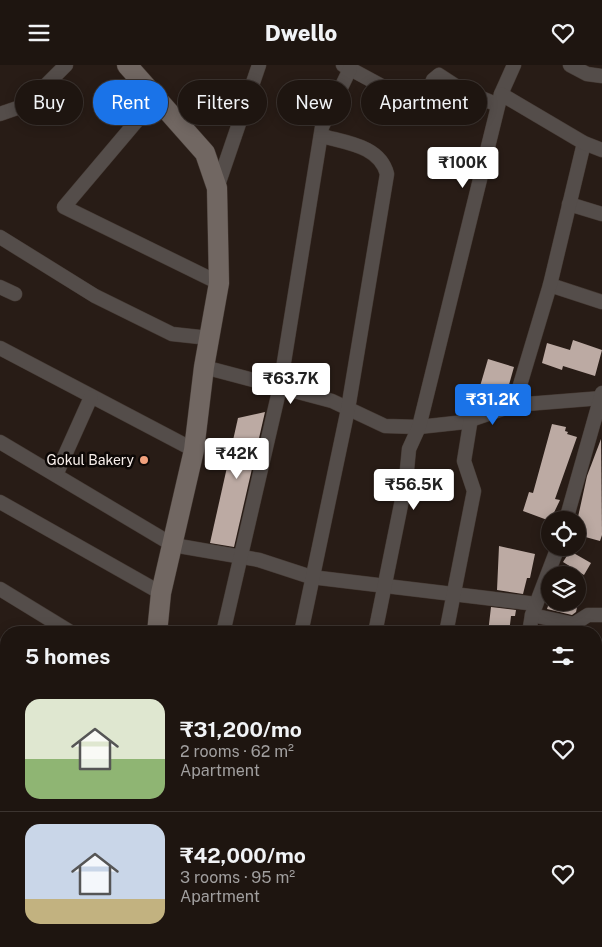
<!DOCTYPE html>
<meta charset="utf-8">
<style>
:root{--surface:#1e1510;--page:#2b221e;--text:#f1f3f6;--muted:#a19f9f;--line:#3c3430;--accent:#1a73e8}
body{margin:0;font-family:"Public Sans",sans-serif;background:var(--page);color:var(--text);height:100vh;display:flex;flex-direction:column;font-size:19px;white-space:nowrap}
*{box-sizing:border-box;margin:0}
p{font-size:16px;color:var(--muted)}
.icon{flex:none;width:28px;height:28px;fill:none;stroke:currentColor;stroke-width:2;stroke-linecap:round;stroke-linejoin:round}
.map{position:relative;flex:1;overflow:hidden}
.sheet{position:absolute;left:0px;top:561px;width:602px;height:321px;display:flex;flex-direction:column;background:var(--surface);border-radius:20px 20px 0 0;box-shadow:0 2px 12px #0003,0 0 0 1px var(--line)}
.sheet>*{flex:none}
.guide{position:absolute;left:15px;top:15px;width:572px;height:45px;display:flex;gap:10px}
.controls{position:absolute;left:541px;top:446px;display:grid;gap:10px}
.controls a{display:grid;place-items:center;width:45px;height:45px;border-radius:50%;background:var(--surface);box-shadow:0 2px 12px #0003,0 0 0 1px var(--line);font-size:25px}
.price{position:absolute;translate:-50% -42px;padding:0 11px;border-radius:5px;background:#fff;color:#222;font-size:16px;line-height:32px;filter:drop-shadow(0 1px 2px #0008)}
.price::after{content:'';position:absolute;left:50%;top:30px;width:15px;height:11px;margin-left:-8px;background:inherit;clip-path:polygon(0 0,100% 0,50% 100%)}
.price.active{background:var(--accent);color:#fff}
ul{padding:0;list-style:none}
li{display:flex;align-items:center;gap:15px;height:125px;padding:0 25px}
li+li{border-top:1px solid var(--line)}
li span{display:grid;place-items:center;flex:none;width:140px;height:100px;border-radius:15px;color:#555}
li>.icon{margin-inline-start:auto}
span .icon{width:60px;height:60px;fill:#fffc;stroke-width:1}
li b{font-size:21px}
h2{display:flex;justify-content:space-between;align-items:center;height:60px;padding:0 25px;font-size:21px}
.pill{padding:0 18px;border-radius:22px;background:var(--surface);box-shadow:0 2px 12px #0003,0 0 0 1px var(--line);font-size:18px;line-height:45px}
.pill.active{background:var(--accent);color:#fff}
header{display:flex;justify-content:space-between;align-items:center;height:65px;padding:0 25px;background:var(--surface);font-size:22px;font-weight:800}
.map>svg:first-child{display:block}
</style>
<header><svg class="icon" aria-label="menu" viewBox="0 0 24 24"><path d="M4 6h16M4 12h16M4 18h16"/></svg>Dwello<svg class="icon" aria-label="heart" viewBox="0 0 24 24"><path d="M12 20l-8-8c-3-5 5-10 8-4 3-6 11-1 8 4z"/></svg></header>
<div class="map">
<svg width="602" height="882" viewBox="0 0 602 882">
<rect width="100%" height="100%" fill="#281c16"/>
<g fill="#bcaaa3">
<polygon points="573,275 602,285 595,311 563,301 562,305 542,298 547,278 570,285"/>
<polygon points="488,294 514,302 505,334 490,339 476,335"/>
<polygon points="265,347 234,482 210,478 238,353"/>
<polygon points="552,359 566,362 565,366 568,367 567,369 577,372 555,434 560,435 550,456 523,446 529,427 533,428"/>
<polygon points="601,374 602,470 600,476 578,470 578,452 587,411"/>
<polygon points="499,481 535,489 530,513 527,513 523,529 497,525"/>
<polygon points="570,486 591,498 584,510 563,497"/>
<polygon points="549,538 578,538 576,547 572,550 547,544"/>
<polygon points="491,542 516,545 515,551 511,551 509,568 488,568"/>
<polygon points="543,561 572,567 542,568"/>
</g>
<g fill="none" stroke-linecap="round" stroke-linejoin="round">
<g stroke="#453a34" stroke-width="15">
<g id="minor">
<polyline points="343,0 415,39 425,35 433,15 439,10 462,25 498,40"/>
<polyline points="570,0 587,9 602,11"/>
<polyline points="501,29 514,0"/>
<polyline points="157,32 64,142 219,218"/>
<polyline points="0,49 26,40 66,0"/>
<polyline points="217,123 259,0"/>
<polyline points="569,139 602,149"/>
<polyline points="0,172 95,231 172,269 209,273"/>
<polyline points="550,220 602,237"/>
<polyline points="0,222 15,229"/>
<polyline points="0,283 194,385"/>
<polyline points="204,302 332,336 385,361 419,362 465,357 514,340 602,333"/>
<polyline points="514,340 550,220 584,78"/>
<polyline points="0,377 173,480 259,495 311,512 536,539"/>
<polyline points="56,410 91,332"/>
<polyline points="0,437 161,528"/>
<polyline points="566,455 602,328"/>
<polyline points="0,524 72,568"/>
<polyline points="532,550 574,559 588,550 602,550"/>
<polyline points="223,568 280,322 322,62 350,4"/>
<path d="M301,568L348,344L387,109C380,81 347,78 322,71"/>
<polyline points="375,568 406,415 409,384 419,362 501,29 584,78 602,85"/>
<polyline points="446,568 474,426 464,396 471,353"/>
<polyline points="529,568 532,550 558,482"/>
<polyline points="0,586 6,590"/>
<polyline points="596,650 602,653"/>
<polyline points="0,673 6,677"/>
<polyline points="596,757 602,761"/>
<polyline points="0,762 6,766"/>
<polyline points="596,829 602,820"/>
<polyline points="0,851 6,856"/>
<polyline points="392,876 401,882"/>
<polyline points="536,876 545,882"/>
<polyline points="32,882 35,876"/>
<polyline points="427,882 431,876"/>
<polyline points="562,882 566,876"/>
</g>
</g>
<g stroke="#453a34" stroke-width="21">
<g id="secondary">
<polyline points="127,0 205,88 217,123 219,218 204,302 194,385 161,528 157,568"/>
<polyline points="130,882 130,876"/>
</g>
</g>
<use href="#minor" stroke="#544d4a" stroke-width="14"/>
<use href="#secondary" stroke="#716762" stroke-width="20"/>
</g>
<circle fill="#f1a17d" stroke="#0d0806" stroke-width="2" cx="144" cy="395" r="5"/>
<g text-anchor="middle" stroke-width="5" stroke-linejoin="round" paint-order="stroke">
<g font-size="14" fill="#f9f0ec" stroke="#0d0806" text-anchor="end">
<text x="134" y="400">Gokul Bakery</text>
</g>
</g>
</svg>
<div class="controls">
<a><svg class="icon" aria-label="locate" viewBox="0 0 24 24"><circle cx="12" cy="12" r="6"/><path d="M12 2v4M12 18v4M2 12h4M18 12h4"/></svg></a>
<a><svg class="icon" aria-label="layers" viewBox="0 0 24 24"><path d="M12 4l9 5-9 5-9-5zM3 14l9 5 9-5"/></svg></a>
</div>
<b class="price" style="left:463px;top:124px">₹100K</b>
<b class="price" style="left:291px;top:340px">₹63.7K</b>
<b class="price active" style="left:493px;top:361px">₹31.2K</b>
<b class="price" style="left:237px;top:415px">₹42K</b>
<b class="price" style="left:414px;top:446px">₹56.5K</b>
<div class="guide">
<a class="pill">Buy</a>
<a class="pill active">Rent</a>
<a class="pill">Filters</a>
<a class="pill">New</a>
<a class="pill">Apartment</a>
</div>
<section class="sheet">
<h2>5 homes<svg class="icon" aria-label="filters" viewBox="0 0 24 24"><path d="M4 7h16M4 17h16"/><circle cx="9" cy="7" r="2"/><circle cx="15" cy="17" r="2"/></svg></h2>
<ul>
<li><span style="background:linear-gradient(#dfe7d0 60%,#8fb573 0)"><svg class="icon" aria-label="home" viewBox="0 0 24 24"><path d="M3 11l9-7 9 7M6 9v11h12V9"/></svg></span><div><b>₹31,200/mo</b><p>2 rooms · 62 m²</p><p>Apartment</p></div><svg class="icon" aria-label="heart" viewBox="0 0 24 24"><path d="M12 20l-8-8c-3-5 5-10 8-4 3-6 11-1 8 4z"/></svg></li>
<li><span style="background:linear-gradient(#c9d6e8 75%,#c2b280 0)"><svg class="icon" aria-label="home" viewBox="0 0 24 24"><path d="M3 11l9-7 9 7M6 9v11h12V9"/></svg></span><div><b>₹42,000/mo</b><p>3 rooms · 95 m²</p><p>Apartment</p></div><svg class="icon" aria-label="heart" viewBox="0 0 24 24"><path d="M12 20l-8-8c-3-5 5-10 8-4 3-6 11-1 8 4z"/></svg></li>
</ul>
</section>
</div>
